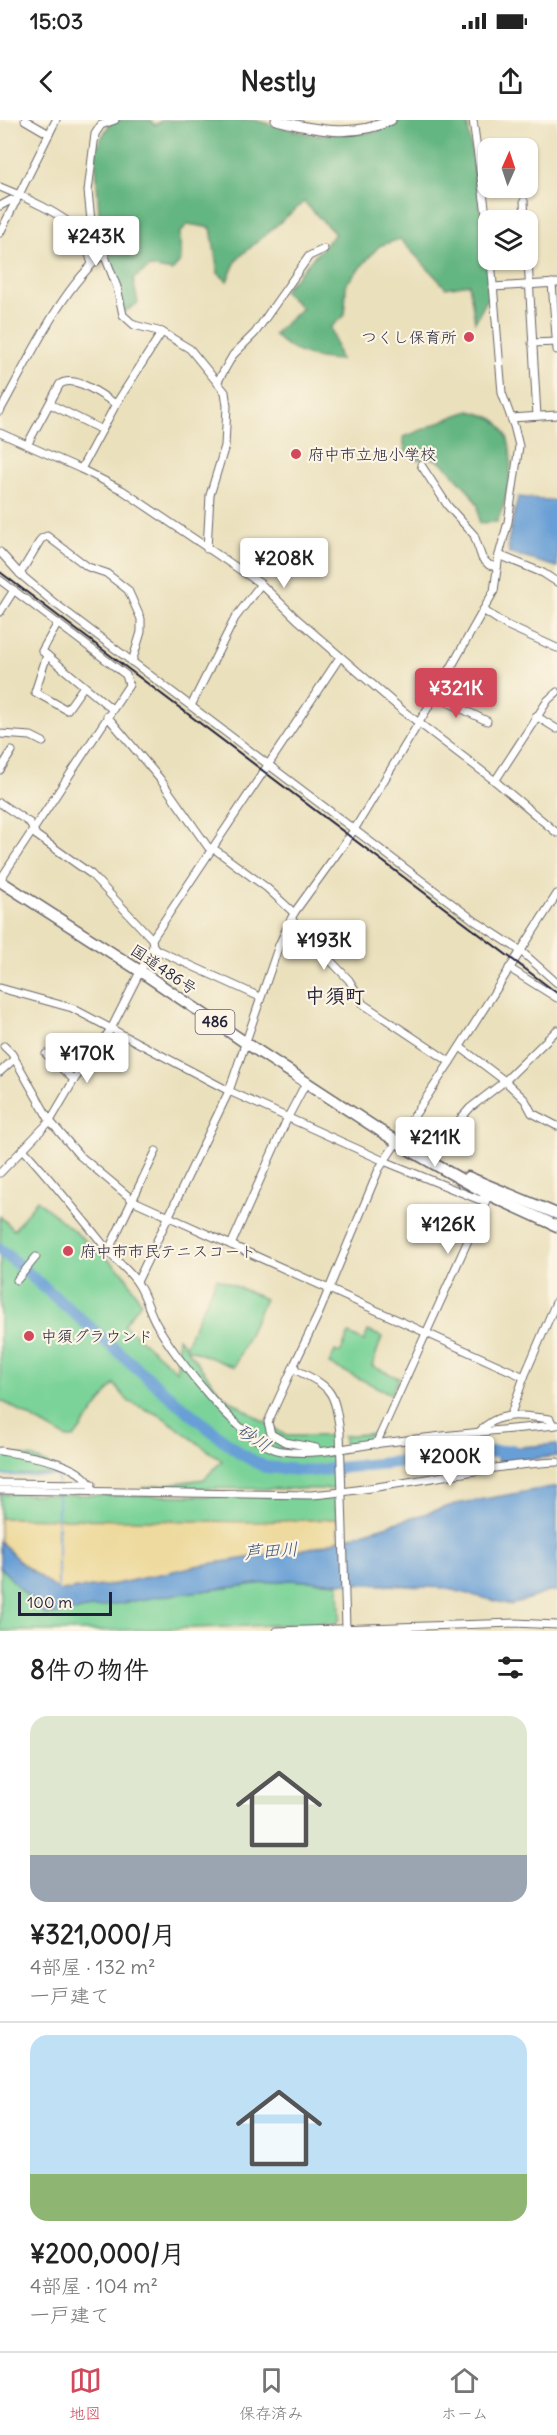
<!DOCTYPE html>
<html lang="ja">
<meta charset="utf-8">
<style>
:root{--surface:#fff;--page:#f2f2f2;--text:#222;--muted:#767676;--line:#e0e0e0;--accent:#d1495b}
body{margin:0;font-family:Delius,"Klee One",sans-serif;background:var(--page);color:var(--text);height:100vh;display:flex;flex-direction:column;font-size:22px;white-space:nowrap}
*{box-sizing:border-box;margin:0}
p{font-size:20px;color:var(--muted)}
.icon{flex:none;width:33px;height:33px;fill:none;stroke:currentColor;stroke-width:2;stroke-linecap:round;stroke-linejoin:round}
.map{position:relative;height:1511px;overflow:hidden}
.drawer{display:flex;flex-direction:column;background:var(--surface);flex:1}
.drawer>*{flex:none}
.needle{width:39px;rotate:3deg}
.buttons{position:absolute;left:478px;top:18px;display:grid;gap:12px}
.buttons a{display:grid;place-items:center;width:60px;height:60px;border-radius:12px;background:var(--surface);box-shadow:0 2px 4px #0004;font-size:30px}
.scale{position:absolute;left:18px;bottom:15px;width:94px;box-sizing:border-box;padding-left:6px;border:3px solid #22223b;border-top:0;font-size:16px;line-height:21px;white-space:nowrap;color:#22223b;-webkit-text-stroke:4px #fcf5e5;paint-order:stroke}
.price{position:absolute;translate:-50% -51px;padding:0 14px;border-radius:6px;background:#fff;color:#222;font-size:20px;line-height:39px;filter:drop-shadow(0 2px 3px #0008)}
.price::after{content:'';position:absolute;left:50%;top:36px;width:18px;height:14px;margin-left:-9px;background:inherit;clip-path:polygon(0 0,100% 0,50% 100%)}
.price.selected{background:var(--accent);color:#fff}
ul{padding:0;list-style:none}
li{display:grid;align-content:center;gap:12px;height:318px;padding:0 30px}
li+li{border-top:2px solid var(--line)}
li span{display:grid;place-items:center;height:186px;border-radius:18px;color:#555}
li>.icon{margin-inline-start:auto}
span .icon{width:108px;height:108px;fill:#fffc;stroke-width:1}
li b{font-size:26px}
h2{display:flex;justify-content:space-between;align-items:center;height:72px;padding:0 30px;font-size:26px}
.status{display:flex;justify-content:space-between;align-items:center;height:42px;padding:0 30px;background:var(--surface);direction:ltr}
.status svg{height:16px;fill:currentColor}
header{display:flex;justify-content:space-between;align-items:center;height:78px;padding:0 30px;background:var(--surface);font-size:27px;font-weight:700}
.tabs{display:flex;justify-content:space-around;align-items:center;height:84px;border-top:2px solid var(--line);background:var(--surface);font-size:16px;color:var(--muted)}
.tabs a{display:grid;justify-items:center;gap:3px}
.tabs .selected{color:var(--accent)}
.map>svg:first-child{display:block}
</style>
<div class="status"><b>15:03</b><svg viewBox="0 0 49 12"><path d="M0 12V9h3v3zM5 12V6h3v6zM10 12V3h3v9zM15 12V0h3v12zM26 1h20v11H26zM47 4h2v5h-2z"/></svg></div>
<header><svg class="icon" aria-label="back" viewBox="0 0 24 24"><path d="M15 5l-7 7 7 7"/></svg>Nestly<svg class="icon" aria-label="share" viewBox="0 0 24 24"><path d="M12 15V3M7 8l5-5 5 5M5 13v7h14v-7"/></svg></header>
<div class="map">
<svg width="557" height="1511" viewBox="0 0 557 1511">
<rect width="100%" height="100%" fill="#fcf5e5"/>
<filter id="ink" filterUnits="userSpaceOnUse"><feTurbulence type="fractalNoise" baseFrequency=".0167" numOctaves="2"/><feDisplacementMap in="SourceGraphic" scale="12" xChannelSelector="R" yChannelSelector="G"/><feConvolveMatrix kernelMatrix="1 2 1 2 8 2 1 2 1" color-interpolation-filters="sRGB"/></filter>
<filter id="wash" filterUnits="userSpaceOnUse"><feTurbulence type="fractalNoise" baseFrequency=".008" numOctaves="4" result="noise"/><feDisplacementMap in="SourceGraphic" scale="24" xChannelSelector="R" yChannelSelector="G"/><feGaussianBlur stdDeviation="1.35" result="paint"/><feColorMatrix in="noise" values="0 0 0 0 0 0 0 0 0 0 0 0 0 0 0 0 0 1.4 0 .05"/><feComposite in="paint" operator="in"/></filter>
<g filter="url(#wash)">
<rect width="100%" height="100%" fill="#eae0bc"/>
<g fill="#7bd399" stroke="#4e7a6a" stroke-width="1.5">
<polygon points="37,1080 124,1153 141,1182 124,1205 177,1251 178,1218 185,1226 217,1158 265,1179 234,1247 186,1228 222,1275 286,1316 334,1316 336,1369 141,1368 204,1359 222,1341 161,1296 129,1282 114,1264 74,1318 67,1318 0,1280 0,1096 14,1110"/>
<polygon points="368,1211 382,1217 372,1246 399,1258 391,1274 329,1244 335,1231 340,1233 349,1214 364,1221"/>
<polygon points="378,1313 370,1322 345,1325 343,1316"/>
<polygon points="0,1332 34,1338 58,1349 56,1354 1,1355"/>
<polygon points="0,1374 335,1377 337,1399 254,1402 0,1398"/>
<polygon points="0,1447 20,1467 169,1475 289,1460 339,1463 340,1499 336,1503 99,1511 0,1511"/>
</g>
<g fill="#64b581" stroke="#436c5e" stroke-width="1.5">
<path d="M112,0H150L155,5L162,0H254L312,15L375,12L399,0H467L490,158L489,176L475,202L469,164L446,168L400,119L379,126L346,164L345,195L331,207L340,240C314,239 291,234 274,214L302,188L283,171L335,114L304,82L237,139L227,161L218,153L211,108L188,104L180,113L181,141L172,151L150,147L133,159L138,183L124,192L99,93L95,29Z"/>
<path d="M470,291C476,293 486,295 492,298C523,318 509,375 497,402L479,403L478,385L468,370L444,344L432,338L413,340L405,330L403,317C426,310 446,297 470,291Z"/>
</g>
<polygon fill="#eeda9e" stroke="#887e6c" stroke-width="1.5" points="0,1398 254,1402 337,1399 338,1420 317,1427 196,1446 112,1465 59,1471 20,1442 0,1421"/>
<g fill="#689fd6" stroke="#456088" stroke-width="1.5">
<polygon points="518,377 557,381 557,447 509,433 508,422"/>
<polygon points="557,1324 557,1336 498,1343 496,1329"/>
<polygon points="552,1367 557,1367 557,1471 548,1472 511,1485 445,1468 289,1460 169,1475 46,1496 0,1447 0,1421 20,1442 59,1471 112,1465 196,1446 317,1427 456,1384"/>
</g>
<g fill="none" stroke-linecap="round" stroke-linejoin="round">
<g stroke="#689fd6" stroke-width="2">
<polyline points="0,1355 58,1356 58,1363"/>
<polyline points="58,1471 58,1372"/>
</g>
<polyline stroke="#689fd6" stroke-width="12" points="0,1129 175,1281 241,1334 265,1347 310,1351 512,1330"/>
</g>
</g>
<g filter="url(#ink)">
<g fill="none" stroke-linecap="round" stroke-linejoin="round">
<g stroke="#686468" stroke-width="9">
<g id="minor">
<polyline points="25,0 49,14"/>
<polyline points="115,0 101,5 95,14 88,71 91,101 117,167 123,195 134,205 162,212 190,229 225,272 227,286 225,326 210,375 207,429"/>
<polyline points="473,0 489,116"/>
<path d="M0,67C21,75 67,96 80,113C86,122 89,134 92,144"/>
<polyline points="524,81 525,100"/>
<polyline points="0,86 11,80 16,82"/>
<polyline points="0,113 56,0"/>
<polyline points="528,140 537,296"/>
<polyline points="552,163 557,230"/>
<polyline points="493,167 557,163"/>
<polyline points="532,223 557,222"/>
<polyline points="218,261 233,235 255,213 309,136 324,129"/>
<polyline points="50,284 102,310"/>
<path d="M0,291C26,245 62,166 104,134"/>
<polyline points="511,298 557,295"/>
<polyline points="0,313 81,349 122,370 261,464 297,499 402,590 495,661 557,713"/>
<path d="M27,325L60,264C76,254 102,276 116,284"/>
<polyline points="421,345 448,386 474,415 482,438 489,445 497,447"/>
<polyline points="81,349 116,284 162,212"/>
<polyline points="0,432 20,454 52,481 475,801 521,831 557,863"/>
<polyline points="499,435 543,453 557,462"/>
<polyline points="20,454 41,419 47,416 88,447 106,453 128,470 141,499 141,512 132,542"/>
<polyline points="0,460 126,555 129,565 0,760"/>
<polyline points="483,490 506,505 557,528"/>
<polyline points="0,492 14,470"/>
<polyline points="58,503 42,531 112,589"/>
<polyline points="47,535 35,572 67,590 84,566"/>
<polyline points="435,576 487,601"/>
<polyline points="191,586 235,498 261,464"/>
<polyline points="107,596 160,659 208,727 217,731 267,768 294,793"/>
<polyline points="536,596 557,609"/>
<polyline points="0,614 31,616 43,622"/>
<polyline points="0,650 12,631"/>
<polyline points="495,661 548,580 557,572"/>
<polyline points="0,683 30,703 36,715 91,754 152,819"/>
<polyline points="291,799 349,860 363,884 450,942"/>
<polyline points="153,826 157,830 260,877"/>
<polyline points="509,848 557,878"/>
<polyline points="0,868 72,888 229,971 384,1041 480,1080 489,1075"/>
<polyline points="4,926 12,934 50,1001 79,1035 134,1081 524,1257"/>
<polyline points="460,927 505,961 525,980 532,993 557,1006"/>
<polyline points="46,934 74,960"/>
<polyline points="0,952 13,940"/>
<path d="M23,1029C54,1063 82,1098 110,1133C119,1144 131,1152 138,1164C146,1176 149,1192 157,1205C176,1239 242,1325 282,1331C317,1336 347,1327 381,1323C440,1316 498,1310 557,1305"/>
<polyline points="431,1043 441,1021 470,988 505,961 557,910"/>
<polyline points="0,1053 50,1001 74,960 111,909 153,826 152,819 340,537"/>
<polyline points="231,1125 288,997 307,961"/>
<polyline points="115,1137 111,1125 156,1031"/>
<polyline points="17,1160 36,1137"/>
<polyline points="137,1162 229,971 279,825 294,793 354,710 435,576 494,471 499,435 508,402 519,326 514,306 502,273 491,140"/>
<polyline points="294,1245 268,1302 271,1314 285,1322 316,1328"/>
<polyline points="511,1294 524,1257 557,1180"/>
<path d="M479,1312C499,1289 524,1296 550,1299L553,1305"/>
<polyline points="376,1324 489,1074"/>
<path d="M0,1331C24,1335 88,1342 93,1372"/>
<polyline points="0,1363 92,1364"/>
<path d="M0,1370L311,1375C393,1369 474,1346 557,1342"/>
<path d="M346,1508L340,1312C334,1271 333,1268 296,1250L294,1245L319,1193L379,1049L450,942L557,774"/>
<polyline points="277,1511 515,1503 557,1505"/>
</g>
</g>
<g stroke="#686468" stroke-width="11">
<path id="major" d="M276,0C314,10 355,18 391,0"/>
</g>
<g stroke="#686468" stroke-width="13">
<g id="highway">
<polyline points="0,761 140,851 246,923 411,1031 489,1075 557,1106"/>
<polyline points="468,1057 557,1094"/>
</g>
</g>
<use href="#minor" stroke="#fff" stroke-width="7"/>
<use href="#major" stroke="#fff" stroke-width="9"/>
<use href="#highway" stroke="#fff" stroke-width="10"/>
<polyline stroke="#22223b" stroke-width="2" points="0,452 557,873"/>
</g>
</g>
<g fill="#d1495b" stroke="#fcf5e5" stroke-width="2">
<circle cx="469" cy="217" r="6"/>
<circle cx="296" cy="334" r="6"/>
<circle cx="68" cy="1131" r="6"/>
<circle cx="29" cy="1216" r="6"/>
</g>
<g text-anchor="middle" stroke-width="4.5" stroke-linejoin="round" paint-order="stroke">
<rect fill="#fcf5e5" stroke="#63616e" stroke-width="1.5" x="195.5" y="890" width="39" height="24" rx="4.5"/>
<g font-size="15" font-weight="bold" fill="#22223b">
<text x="215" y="907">486</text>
</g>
<g font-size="16" fill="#22223b" stroke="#fcf5e5" text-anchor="start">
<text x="457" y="223" text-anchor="end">つくし保育所</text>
<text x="308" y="340">府中市立旭小学校</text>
<text x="80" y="1137">府中市市民テニスコート</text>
<text x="41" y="1222">中須グラウンド</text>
</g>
<g font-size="16" fill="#22223b" stroke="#fcf5e5">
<text transform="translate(164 849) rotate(34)" y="6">国道486号</text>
</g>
<g font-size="18" font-style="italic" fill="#3e5479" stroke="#fcf5e5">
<text transform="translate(254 1318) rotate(33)" y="6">砂川</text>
<text transform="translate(271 1431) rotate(-4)" y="6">芦田川</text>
</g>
<g font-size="20" font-weight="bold" fill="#22223b" stroke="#fcf5e5">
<text x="335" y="883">中須町</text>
</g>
</g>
</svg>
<div class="buttons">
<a><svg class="needle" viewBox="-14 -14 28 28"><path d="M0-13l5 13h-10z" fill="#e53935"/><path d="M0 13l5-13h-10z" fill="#767676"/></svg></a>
<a><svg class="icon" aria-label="layers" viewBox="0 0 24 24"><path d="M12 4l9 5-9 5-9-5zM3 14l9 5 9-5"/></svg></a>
</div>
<div class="scale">100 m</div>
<b class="price" style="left:96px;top:147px">¥243K</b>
<b class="price" style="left:284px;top:469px">¥208K</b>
<b class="price selected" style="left:456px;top:599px">¥321K</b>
<b class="price" style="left:324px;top:851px">¥193K</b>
<b class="price" style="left:87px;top:964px">¥170K</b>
<b class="price" style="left:435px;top:1048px">¥211K</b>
<b class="price" style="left:448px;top:1135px">¥126K</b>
<b class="price" style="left:450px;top:1367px">¥200K</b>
</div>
<section class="drawer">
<h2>8件の物件<svg class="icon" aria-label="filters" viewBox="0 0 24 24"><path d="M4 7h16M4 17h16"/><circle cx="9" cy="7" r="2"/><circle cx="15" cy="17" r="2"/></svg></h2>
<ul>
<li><span style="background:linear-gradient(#dfe7d0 75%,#9aa5b1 0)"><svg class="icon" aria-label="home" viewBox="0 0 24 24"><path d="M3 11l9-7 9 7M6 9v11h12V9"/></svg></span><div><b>¥321,000/月</b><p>4部屋 · 132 m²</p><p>一戸建て</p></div></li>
<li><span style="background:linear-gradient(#bfe0f5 75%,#8fb573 0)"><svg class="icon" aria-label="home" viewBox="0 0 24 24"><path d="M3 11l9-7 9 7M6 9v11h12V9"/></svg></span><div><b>¥200,000/月</b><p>4部屋 · 104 m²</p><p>一戸建て</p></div></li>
</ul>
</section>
<nav class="tabs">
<a class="selected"><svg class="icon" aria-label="map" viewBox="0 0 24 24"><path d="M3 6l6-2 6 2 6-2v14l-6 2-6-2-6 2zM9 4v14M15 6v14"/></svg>地図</a>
<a><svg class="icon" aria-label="saved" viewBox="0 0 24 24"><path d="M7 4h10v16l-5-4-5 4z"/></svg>保存済み</a>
<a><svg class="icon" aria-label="home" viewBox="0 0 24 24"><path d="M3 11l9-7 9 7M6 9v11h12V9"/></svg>ホーム</a>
</nav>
